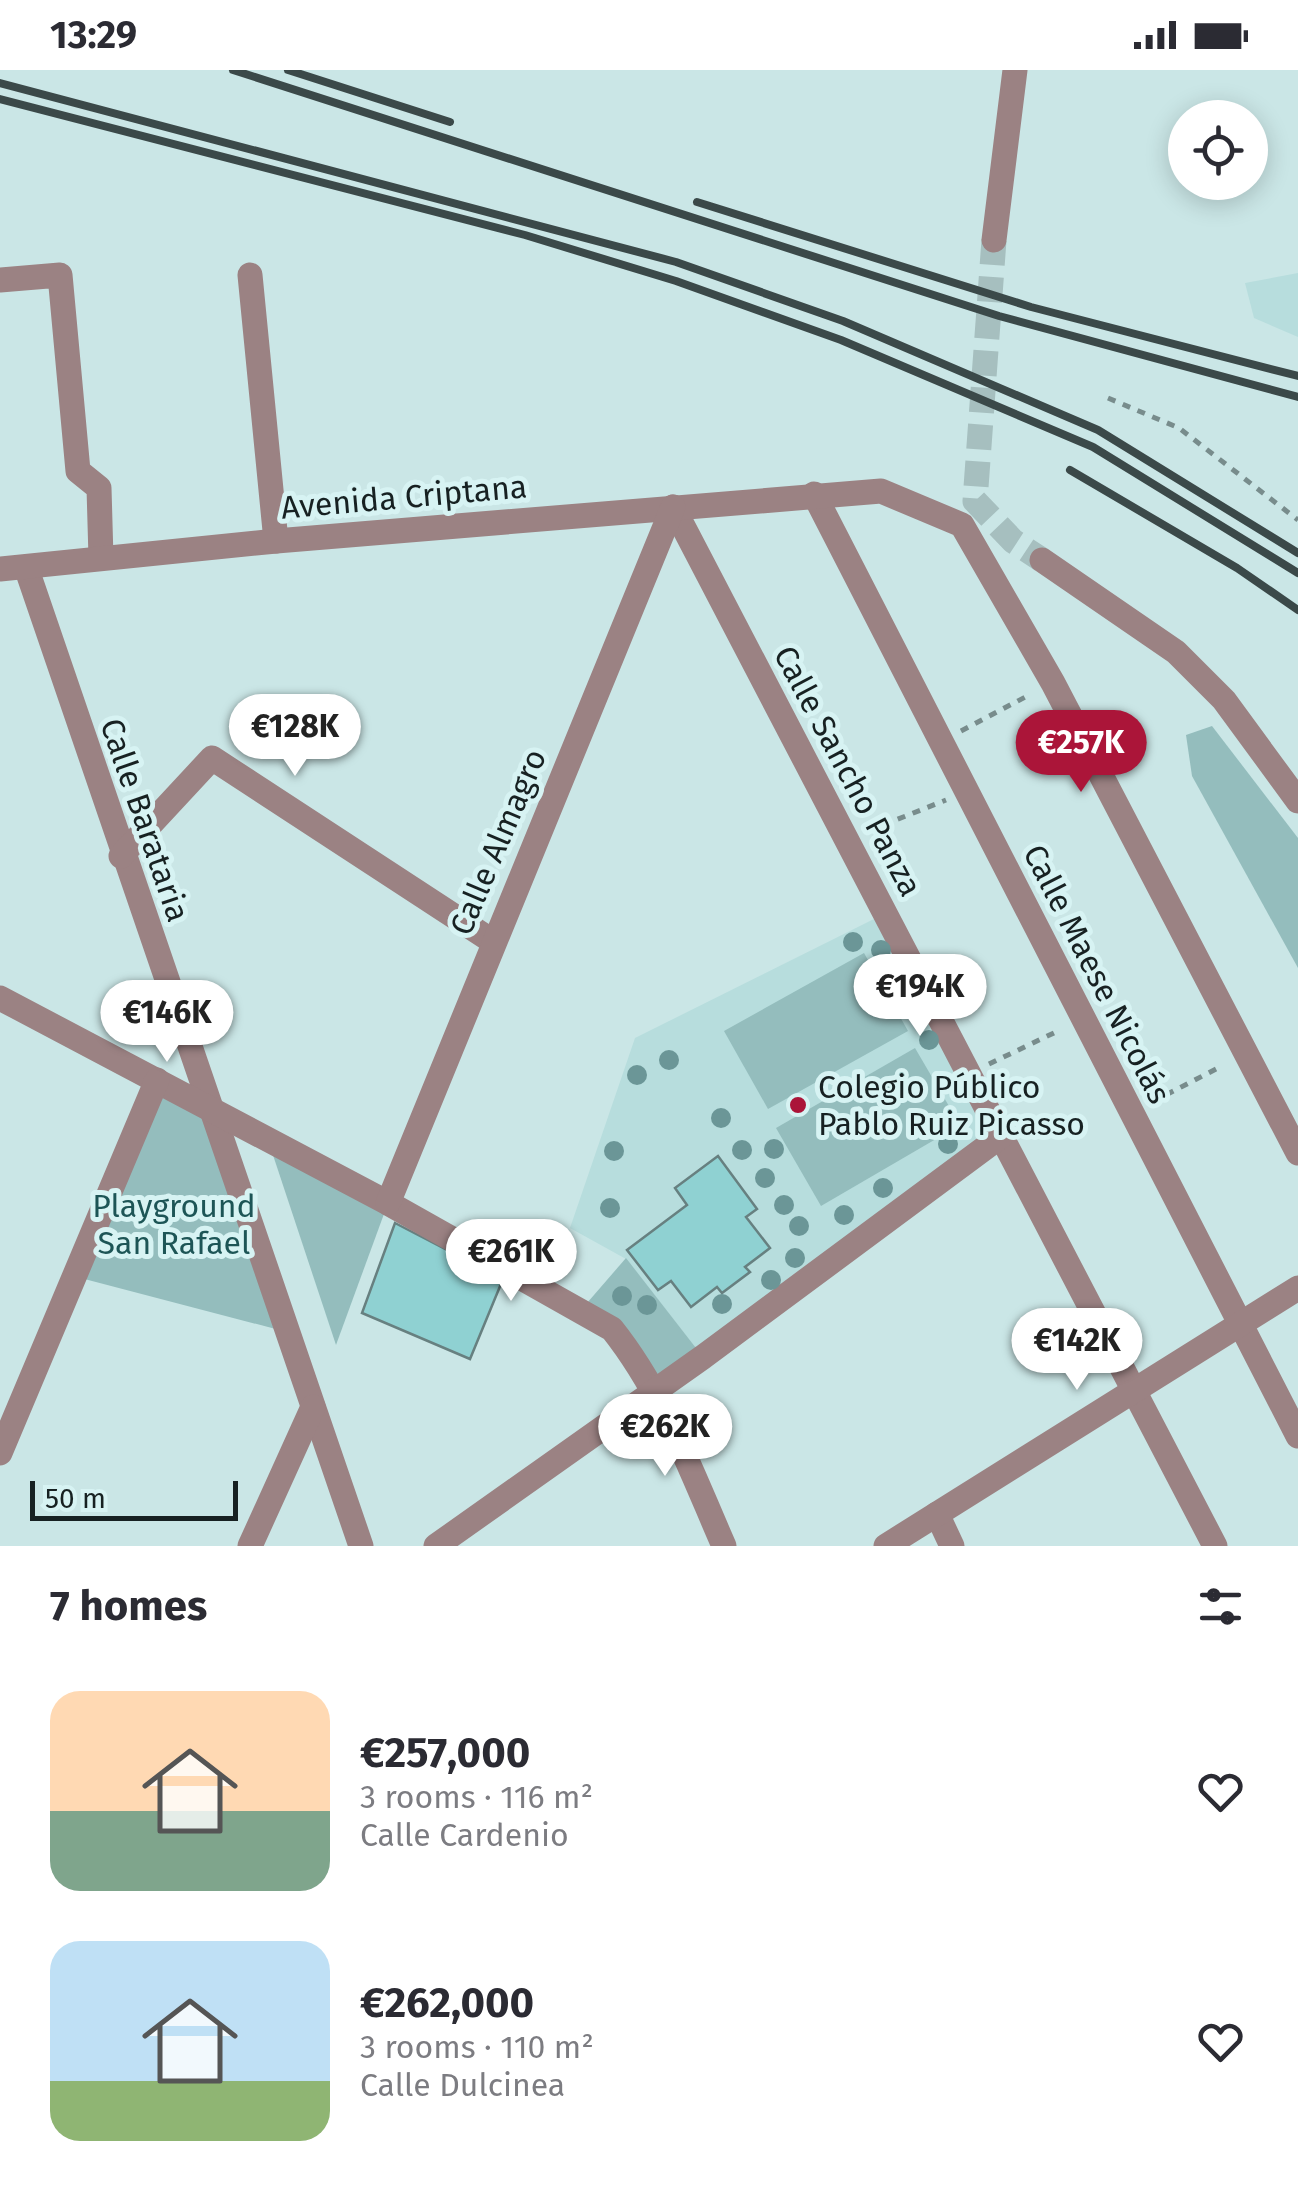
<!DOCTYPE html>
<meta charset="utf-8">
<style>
:root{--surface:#fff;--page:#f7f7f7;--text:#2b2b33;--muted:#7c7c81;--accent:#ab1539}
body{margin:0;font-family:"Fira Sans",sans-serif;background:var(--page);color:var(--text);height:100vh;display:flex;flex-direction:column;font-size:38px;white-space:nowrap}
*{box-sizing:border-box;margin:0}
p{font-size:32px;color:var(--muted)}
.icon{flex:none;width:55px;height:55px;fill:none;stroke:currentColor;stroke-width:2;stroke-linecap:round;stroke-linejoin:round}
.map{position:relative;height:1476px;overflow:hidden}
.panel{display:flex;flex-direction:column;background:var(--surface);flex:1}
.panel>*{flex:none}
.fabs{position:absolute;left:1168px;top:30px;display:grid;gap:20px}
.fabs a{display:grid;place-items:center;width:100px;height:100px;border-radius:50%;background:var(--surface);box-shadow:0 5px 25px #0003;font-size:50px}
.scale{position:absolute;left:30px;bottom:25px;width:208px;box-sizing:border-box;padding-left:10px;border:5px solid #172122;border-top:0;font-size:28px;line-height:35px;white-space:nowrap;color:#172122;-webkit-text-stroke:8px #d7f3f3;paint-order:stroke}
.price{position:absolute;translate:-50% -85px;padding:0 22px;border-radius:35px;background:#fff;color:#222;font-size:32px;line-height:65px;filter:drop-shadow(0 2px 5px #0008)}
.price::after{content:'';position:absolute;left:50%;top:60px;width:30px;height:22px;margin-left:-15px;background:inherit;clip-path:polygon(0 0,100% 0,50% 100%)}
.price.active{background:var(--accent);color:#fff}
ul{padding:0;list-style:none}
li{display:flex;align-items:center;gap:30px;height:250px;padding:0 50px}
li span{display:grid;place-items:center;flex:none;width:280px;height:200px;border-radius:30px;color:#555}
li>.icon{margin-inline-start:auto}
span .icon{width:120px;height:120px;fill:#fffc;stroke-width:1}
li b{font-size:42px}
h2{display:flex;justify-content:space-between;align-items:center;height:120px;padding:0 50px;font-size:42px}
.status{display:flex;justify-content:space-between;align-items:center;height:70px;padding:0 50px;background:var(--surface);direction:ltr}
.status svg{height:28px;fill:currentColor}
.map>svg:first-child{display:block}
</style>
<div class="status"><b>13:29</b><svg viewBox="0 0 49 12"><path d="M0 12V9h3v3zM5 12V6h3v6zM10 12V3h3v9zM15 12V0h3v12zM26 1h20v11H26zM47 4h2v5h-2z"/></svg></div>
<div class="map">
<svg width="1298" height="1476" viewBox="0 0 1298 1476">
<rect width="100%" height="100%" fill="#cae6e6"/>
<g fill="#b7dddd">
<polygon points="1298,203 1298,267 1254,248 1245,213"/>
<polygon points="886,843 1001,1066 703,1287 626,1189 570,1158 635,968"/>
</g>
<g fill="#94bdbd">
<polygon points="1212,656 1298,768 1298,898 1192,706 1186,665"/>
<polygon points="864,883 908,961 768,1039 724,961"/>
<polygon points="915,978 960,1055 821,1136 776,1058"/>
<polygon points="157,1010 212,1039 287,1262 73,1206"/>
<polygon points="268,1070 388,1133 336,1275"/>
<polygon points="626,1188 703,1287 653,1319 581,1240"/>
</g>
<g fill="#8fd1d2" stroke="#678080" stroke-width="2.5">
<polygon points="718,1086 757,1139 746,1147 770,1178 745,1197 750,1202 722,1223 717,1217 691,1237 671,1211 658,1220 627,1180 687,1135 675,1118"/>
<polygon points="395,1153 503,1209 470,1289 362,1243"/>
</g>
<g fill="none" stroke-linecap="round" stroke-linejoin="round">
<polyline stroke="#a6bfbf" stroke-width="25" stroke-dasharray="25 12" stroke-linecap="butt" points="994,170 975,431 1013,471 1042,490"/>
<g stroke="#788c8c" stroke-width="5" stroke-dasharray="8 8" stroke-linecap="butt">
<polyline points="1108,328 1179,358 1298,450"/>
<polyline points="961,661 1031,624"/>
<polyline points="868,761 946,730"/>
<polyline points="989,994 1060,960"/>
<polyline points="1152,1032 1222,996"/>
</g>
<g stroke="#9b8283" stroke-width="25">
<polyline points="994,170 1015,0"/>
<polyline points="250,205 276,471"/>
<polyline points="0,210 60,205 78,401 99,418 101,488"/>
<polyline points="814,424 1298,1366"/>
<polyline points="673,437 1215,1476"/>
<polyline points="1042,490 1176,582 1224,630 1298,731"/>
<polyline points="26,497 361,1476"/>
<polyline points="0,499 276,471 881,421 962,455 1053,613 1298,1083"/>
<polyline points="121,786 212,688 492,871"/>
<path d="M0,928L388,1133L612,1259C663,1323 691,1401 724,1476"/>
<polyline points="388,1133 673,437"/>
<polyline points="0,1383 157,1010"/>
<polyline points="937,1444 952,1476"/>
<polyline points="250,1476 313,1337"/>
<polyline points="436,1476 703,1287 1001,1066"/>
<polyline points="886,1476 1298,1218"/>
</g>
<g stroke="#3b4949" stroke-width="8">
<polyline points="233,0 999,246 1298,327"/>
<polyline points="288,0 450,52"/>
<polyline points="0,13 676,192 843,251 1098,360 1298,483"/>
<polyline points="0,29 525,165 676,211 841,270 1093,377 1298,503"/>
<polyline points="697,132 1031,237 1298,306"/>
<polyline points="1070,400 1237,498 1298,540"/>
</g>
</g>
<g fill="#6b9697">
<circle cx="853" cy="872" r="10"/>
<circle cx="881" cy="880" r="10"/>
<circle cx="892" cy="901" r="10"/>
<circle cx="929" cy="970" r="10"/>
<circle cx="669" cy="990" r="10"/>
<circle cx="637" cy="1005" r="10"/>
<circle cx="721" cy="1048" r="10"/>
<circle cx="948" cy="1074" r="10"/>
<circle cx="774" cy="1079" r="10"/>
<circle cx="742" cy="1080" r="10"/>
<circle cx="614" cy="1081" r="10"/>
<circle cx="765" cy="1108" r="10"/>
<circle cx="883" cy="1118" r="10"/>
<circle cx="784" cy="1135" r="10"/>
<circle cx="610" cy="1138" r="10"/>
<circle cx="844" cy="1145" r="10"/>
<circle cx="799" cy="1156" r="10"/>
<circle cx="795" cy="1188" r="10"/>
<circle cx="771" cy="1210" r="10"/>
<circle cx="622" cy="1226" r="10"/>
<circle cx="722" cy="1234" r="10"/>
<circle cx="647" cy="1235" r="10"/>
</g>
<circle fill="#ab1539" stroke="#d7f3f3" stroke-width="4" cx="798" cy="1035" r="10"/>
<g text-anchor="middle" stroke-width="10" stroke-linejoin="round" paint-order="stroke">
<g font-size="32" fill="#172122" stroke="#d7f3f3">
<text transform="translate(404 427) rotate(-5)" y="11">Avenida Criptana</text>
<text transform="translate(848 701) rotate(62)" y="11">Calle Sancho Panza</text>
<text transform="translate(145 750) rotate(71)" y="11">Calle Barataria</text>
<text transform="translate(498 772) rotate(-67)" y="11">Calle Almagro</text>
<text transform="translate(1097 904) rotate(63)" y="11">Calle Maese Nicolás</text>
</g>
<g font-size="32" fill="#172122" stroke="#d7f3f3" text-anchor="start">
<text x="818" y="1028">Colegio Público<tspan x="818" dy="37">Pablo Ruiz Picasso</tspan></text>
</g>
<g font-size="32" fill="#1d5556" stroke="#d7f3f3">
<text x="174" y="1147">Playground<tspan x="174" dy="37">San Rafael</tspan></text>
</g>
</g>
</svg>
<div class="fabs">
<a><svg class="icon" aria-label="locate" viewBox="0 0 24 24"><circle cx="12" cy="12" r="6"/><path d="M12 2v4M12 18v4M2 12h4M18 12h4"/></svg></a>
</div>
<div class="scale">50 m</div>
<b class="price" style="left:295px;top:709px">€128K</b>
<b class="price active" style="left:1081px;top:725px">€257K</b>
<b class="price" style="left:920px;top:969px">€194K</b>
<b class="price" style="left:167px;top:995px">€146K</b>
<b class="price" style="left:511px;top:1234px">€261K</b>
<b class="price" style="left:1077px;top:1323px">€142K</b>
<b class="price" style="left:665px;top:1409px">€262K</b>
</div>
<section class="panel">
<h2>7 homes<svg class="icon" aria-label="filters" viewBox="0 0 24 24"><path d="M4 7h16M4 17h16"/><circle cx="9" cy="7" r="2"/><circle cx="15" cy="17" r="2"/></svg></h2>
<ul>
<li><span style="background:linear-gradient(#ffd9b3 60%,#7fa58c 0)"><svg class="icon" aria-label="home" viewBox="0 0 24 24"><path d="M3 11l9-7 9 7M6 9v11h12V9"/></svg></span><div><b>€257,000</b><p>3 rooms · 116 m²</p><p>Calle Cardenio</p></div><svg class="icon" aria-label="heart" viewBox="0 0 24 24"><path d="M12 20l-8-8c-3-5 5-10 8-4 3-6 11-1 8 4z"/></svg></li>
<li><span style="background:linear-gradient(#bfe0f5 70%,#8fb573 0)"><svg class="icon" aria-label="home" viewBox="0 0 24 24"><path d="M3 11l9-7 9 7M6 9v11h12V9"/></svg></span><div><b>€262,000</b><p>3 rooms · 110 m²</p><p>Calle Dulcinea</p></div><svg class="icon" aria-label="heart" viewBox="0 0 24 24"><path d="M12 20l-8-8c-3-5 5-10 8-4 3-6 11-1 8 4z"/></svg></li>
</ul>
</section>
